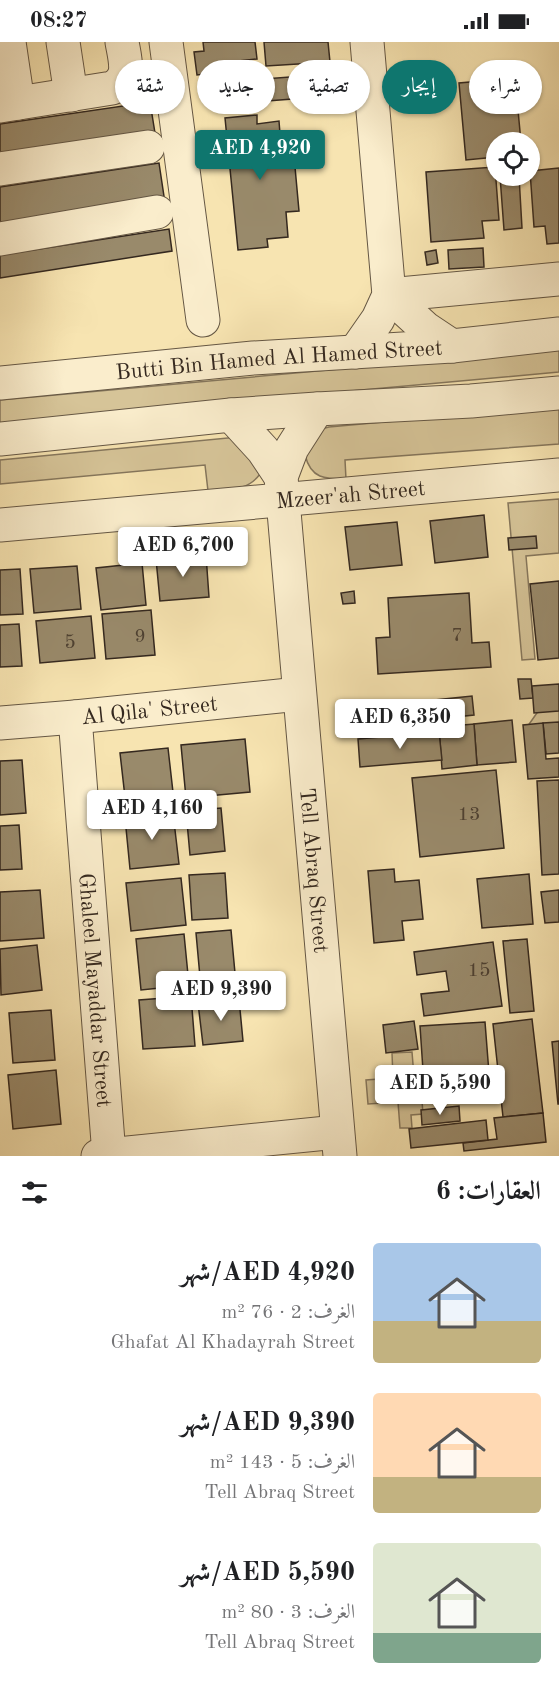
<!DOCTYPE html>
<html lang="ar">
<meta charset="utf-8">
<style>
:root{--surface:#fff;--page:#f6f6f6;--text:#202124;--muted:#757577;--accent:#0f766e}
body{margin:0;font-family:"Old Standard TT",Amiri,serif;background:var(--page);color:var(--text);direction:rtl;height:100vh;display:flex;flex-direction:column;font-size:22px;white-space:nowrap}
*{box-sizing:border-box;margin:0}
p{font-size:20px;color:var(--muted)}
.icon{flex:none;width:33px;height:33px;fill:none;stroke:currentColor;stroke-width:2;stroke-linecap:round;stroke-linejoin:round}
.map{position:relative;height:1114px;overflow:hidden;direction:ltr}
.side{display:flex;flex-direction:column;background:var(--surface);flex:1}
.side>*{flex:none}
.guide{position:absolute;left:18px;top:18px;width:524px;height:54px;direction:rtl;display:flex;gap:12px}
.buttons{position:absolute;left:486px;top:90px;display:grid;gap:12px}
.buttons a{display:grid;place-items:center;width:54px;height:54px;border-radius:50%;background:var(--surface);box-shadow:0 2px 4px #0004;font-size:30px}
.price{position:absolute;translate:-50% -51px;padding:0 14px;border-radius:6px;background:#fff;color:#222;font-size:20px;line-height:39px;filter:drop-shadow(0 2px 3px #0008)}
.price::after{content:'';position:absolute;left:50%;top:36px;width:18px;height:14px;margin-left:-9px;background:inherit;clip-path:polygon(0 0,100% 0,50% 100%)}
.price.current{background:var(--accent);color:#fff}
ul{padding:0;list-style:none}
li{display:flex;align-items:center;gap:18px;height:150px;padding:0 18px}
li span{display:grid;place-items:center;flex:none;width:168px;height:120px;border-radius:6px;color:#555}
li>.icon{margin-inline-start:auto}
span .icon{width:72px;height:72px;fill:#fffc;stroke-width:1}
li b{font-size:26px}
h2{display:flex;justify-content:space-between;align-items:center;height:72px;padding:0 18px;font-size:26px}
.tag{padding:0 21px;border-radius:27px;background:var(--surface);box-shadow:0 2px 4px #0004;font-size:21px;line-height:54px}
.tag.current{background:var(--accent);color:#fff}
.status{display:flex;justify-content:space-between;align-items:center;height:42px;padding:0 30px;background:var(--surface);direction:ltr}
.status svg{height:16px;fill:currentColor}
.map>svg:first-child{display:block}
</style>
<div class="status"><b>08:27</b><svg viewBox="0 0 49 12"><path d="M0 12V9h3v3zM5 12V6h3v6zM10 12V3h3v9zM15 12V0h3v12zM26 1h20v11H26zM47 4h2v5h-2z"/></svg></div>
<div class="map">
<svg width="559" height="1114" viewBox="0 0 559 1114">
<rect width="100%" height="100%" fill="#f7e4b1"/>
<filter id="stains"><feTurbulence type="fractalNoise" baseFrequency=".00333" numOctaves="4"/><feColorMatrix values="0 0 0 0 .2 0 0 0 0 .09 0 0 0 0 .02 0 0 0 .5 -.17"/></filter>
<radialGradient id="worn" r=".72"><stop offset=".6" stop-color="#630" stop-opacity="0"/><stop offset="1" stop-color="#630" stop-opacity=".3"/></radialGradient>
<g fill="#d6c498" stroke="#85765c" stroke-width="1.5">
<polygon points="559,307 559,330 0,381 0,358"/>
<path d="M559,364V402L345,418L346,437C325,437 311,437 305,413L321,387L329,385Z"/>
<path d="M238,395L260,432C247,450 228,447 208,449L205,423L0,442V418Z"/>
<polygon points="559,457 559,511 526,514 535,617 522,618 508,461"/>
<polygon points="559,666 559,703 555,703 529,719 525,688 539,668"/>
<polygon points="412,1010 416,1059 422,1059 423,1072 411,1073 412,1086 400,1086 398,1060 368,1062 366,1038 393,1036 392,1011"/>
</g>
<g fill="#998a6b" stroke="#34281f" stroke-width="1.5">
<polygon points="203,0 255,0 257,17 230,20 231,29 197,33 194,10 204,9"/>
<polygon points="264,0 328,0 330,20 266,24"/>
<polygon points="329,32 331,54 241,61 239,39"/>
<polygon points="515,36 521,100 496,100 496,115 466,118 459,41"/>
<polygon points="150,60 155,91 0,114 0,82"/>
<polygon points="257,73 257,82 279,79 281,105 293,103 299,169 286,170 288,195 267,197 268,205 238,208 225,76"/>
<polygon points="159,121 165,161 0,185 0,145"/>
<polygon points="495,125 499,178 482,179 484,196 431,200 426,130"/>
<polygon points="559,126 559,201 547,202 545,184 534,185 530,129"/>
<polygon points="500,134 519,134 522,186 504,188"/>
<polygon points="169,187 172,209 0,236 0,213"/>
<polygon points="483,206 484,225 449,227 448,208"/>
<polygon points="436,208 438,221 427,223 425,210"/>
<polygon points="484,473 488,515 435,521 430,479"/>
<polygon points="397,480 402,523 350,528 345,485"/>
<polygon points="536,494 537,506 509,508 508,496"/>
<polygon points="206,513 209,555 160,559 156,517"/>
<polygon points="142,521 146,563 101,568 96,526"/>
<polygon points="77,524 81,567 34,571 30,527"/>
<polygon points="20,527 23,572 0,573 0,528"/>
<polygon points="559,539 559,616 538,618 530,542"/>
<polygon points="354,549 355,561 343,562 341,551"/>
<polygon points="469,551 472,601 489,600 491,625 378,632 376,596 390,595 388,556"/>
<polygon points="151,568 155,613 106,617 102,572"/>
<polygon points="91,574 95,616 40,621 36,579"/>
<polygon points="19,582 22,624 0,625 0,583"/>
<polygon points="518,637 531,637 533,656 520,657"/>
<polygon points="559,642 559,669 534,671 532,644"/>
<polygon points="472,654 474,673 427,678 425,659"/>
<polygon points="512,678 516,720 477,723 474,682"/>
<polygon points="559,680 559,711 546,712 543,681"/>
<polygon points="543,681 546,717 559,716 559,735 528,737 523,683"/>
<polygon points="474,682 477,723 442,727 439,685"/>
<polygon points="439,690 442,718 360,725 358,697"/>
<polygon points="245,697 250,750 186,756 181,703"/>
<polygon points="168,706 174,759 126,764 120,711"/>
<polygon points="22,718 26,771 0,773 0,719"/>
<polygon points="496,728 504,806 420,815 412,736"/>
<polygon points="559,738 559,832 542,833 537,739"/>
<polygon points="221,766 225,809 190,813 186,769"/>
<polygon points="173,771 179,822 130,827 125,776"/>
<polygon points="19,783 22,827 0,828 0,784"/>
<polygon points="394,827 395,840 419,838 423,877 402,879 404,898 374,901 368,829"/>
<polygon points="225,831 228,876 192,878 189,833"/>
<polygon points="529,832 533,882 482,886 477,837"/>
<polygon points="181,836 186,883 131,889 126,841"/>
<polygon points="40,848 44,896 0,899 0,850"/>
<polygon points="559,848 559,880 545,881 541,850"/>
<polygon points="231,888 235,931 200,935 196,891"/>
<polygon points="184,892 189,943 141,948 136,897"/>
<polygon points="527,897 534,969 510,971 503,899"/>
<polygon points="493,900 502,964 424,974 421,952 449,949 446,929 417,933 414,910"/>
<polygon points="37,903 42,948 1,953 0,907"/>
<polygon points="191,954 195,1004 143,1007 139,958"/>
<polygon points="239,957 243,999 203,1003 198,961"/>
<polygon points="51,968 55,1018 13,1021 9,971"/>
<polygon points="532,977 543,1071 503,1075 493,982"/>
<polygon points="414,979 418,1007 386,1011 383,983"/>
<polygon points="485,980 490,1044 469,1045 470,1055 425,1058 420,984"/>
<polygon points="559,999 559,1062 558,1062 552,1000"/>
<polygon points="56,1028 61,1082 13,1087 8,1033"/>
<polygon points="459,1064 460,1079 422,1083 421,1068"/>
<polygon points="543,1071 546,1100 464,1109 463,1101 497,1097 494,1076"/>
<polygon points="486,1078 488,1098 411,1106 409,1087"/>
</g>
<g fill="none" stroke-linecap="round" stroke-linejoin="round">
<g stroke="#655744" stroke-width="35">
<g id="minor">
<polyline points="9,0 18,61"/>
<polyline points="63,0 71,53"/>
<polyline points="166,0 203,278"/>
<path d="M0,64L112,46C132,37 125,18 122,0"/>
<polyline points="0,127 148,105"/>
<polyline points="0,197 157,170"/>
<polyline points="389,253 559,237"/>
<polyline points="389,253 425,286 452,304"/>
<polyline points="355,310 378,277 389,253 367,0"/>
<path id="s1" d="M0,341L253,316L452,304L559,292"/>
<path id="s2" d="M317,367L292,406L281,435L340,1114"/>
<polyline points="231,373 263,408 281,435"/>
<polyline points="0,397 231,373 317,367 471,359 559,351"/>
<path id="s3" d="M0,483L559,433"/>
<path id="s4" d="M75,675L109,1113"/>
<path id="s5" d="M0,681L75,675L299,652"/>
<polyline points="98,1114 337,1090"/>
</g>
</g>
<use href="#minor" stroke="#faedcc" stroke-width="33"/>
</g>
<g text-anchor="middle" stroke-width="4.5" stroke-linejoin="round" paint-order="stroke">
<g font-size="20" fill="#4d4032">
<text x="457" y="599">7</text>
<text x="140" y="600">9</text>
<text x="70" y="606">5</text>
<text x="469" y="778">13</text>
<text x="479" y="934">15</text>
</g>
<g font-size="22" fill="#34281f" stroke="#faedcc">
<text dy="8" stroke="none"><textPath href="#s1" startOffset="280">Butti Bin Hamed Al Hamed Street</textPath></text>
<text dy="8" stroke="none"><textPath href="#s3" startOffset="352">Mzeer'ah Street</textPath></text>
<text dy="8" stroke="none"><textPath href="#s5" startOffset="150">Al Qila' Street</textPath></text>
<text dy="8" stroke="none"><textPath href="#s2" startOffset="472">Tell Abraq Street</textPath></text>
<text dy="8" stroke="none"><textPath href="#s4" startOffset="274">Ghaleel Mayaddar Street</textPath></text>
</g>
</g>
<rect width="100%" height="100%" filter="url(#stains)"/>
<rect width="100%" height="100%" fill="url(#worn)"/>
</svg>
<div class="buttons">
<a><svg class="icon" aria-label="locate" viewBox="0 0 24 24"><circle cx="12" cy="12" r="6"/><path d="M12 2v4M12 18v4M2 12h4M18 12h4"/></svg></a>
</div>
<b class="price current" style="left:260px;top:139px">AED 4,920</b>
<b class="price" style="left:183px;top:536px">AED 6,700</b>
<b class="price" style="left:400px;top:708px">AED 6,350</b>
<b class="price" style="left:152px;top:799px">AED 4,160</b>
<b class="price" style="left:221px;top:980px">AED 9,390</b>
<b class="price" style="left:440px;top:1074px">AED 5,590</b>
<div class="guide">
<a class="tag">شراء</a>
<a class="tag current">إيجار</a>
<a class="tag">تصفية</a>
<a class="tag">جديد</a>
<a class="tag">شقة</a>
</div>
</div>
<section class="side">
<h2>العقارات: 6<svg class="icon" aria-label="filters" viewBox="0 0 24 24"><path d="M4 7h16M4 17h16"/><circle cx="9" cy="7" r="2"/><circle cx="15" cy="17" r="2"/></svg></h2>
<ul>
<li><span style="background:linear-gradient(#a9c7e8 65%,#c2b280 0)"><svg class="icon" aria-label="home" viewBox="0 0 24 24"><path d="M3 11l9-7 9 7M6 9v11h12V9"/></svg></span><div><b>AED 4,920/شهر</b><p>الغرف: 2 · 76 m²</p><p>Ghafat Al Khadayrah Street</p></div></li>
<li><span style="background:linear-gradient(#ffd9b3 70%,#c2b280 0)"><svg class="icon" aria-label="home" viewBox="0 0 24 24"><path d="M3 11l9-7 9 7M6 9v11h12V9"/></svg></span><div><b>AED 9,390/شهر</b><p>الغرف: 5 · 143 m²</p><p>Tell Abraq Street</p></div></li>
<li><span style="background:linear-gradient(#dfe7d0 75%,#7fa58c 0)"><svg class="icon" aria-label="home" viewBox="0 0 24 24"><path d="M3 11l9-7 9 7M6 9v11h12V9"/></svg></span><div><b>AED 5,590/شهر</b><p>الغرف: 3 · 80 m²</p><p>Tell Abraq Street</p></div></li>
</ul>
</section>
